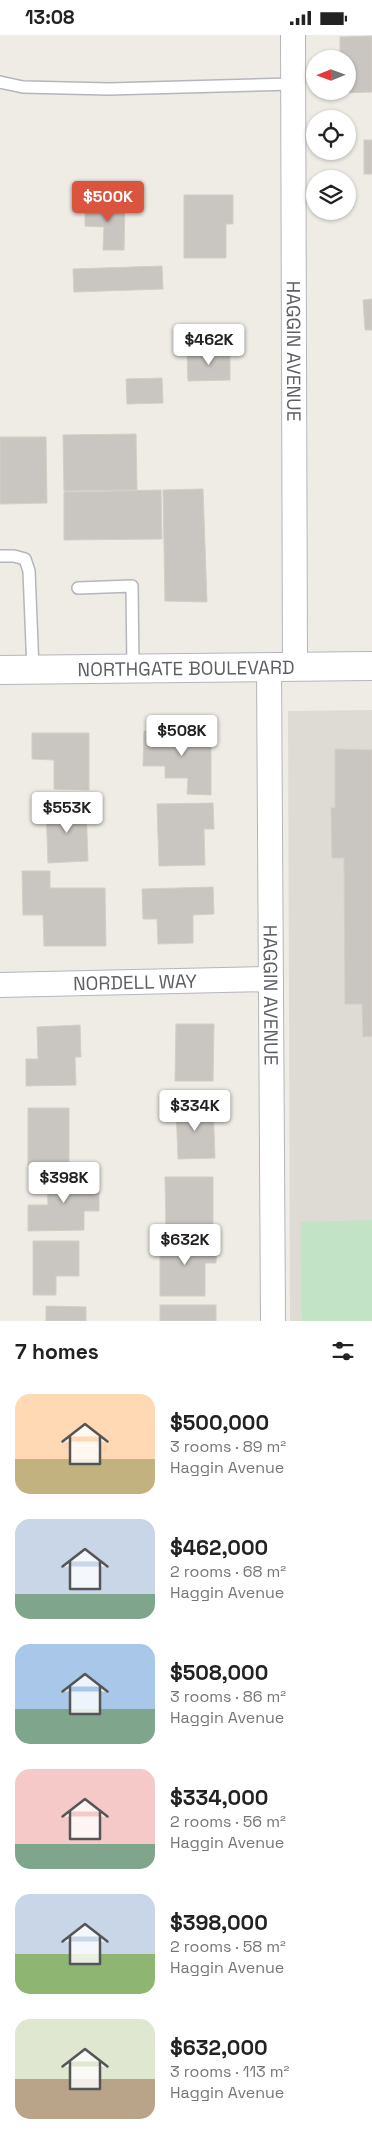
<!DOCTYPE html>
<meta charset="utf-8">
<style>
:root{--surface:#fff;--page:#f6f6f6;--text:#222;--muted:#767676;--accent:#db553e}
body{margin:0;font-family:"Space Grotesk",sans-serif;background:var(--page);color:var(--text);height:100vh;display:flex;flex-direction:column;font-size:19px;white-space:nowrap}
*{box-sizing:border-box;margin:0}
p{font-size:16px;color:var(--muted)}
.icon{flex:none;width:28px;height:28px;fill:none;stroke:currentColor;stroke-width:2;stroke-linecap:round;stroke-linejoin:round}
.map{position:relative;height:1286px;overflow:hidden}
.details{display:flex;flex-direction:column;background:var(--surface);flex:1}
.details>*{flex:none}
.needle{width:32px;rotate:269deg}
.fabs{position:absolute;left:306px;top:15px;display:grid;gap:10px}
.fabs a{display:grid;place-items:center;width:50px;height:50px;border-radius:50%;background:var(--surface);box-shadow:0 1px 4px #0004;font-size:25px}
.price{position:absolute;translate:-50% -42px;padding:0 11px;border-radius:5px;background:#fff;color:#222;font-size:16px;line-height:32px;filter:drop-shadow(0 1px 2px #0008)}
.price::after{content:'';position:absolute;left:50%;top:30px;width:15px;height:11px;margin-left:-8px;background:inherit;clip-path:polygon(0 0,100% 0,50% 100%)}
.price.on{background:var(--accent);color:#fff}
ul{padding:0;list-style:none}
li{display:flex;align-items:center;gap:15px;height:125px;padding:0 15px}
li span{display:grid;place-items:center;flex:none;width:140px;height:100px;border-radius:15px;color:#555}
li>.icon{margin-inline-start:auto}
span .icon{width:60px;height:60px;fill:#fffc;stroke-width:1}
li b{font-size:21px}
h2{display:flex;justify-content:space-between;align-items:center;height:60px;padding:0 15px;font-size:21px}
.status{display:flex;justify-content:space-between;align-items:center;height:35px;padding:0 25px;background:var(--surface);direction:ltr}
.status svg{height:14px;fill:currentColor}
.map>svg:first-child{display:block}
</style>
<div class="status"><b>13:08</b><svg viewBox="0 0 49 12"><path d="M0 12V9h3v3zM5 12V6h3v6zM10 12V3h3v9zM15 12V0h3v12zM26 1h20v11H26zM47 4h2v5h-2z"/></svg></div>
<div class="map">
<svg width="372" height="1286" viewBox="0 0 372 1286">
<rect width="100%" height="100%" fill="#eeece5"/>
<polygon fill="#dddbd3" points="372,675 372,1286 290,1286 288,676"/>
<polygon fill="#c3e3c6" points="372,1185 372,1286 302,1286 301,1187"/>
<g fill="#c9c6c2" stroke="#d2cfc4">
<polygon points="372,1 372,57 339,58 339,56 348,56 348,24 340,24 340,2"/>
<rect x="364" y="105" width="8" height="34"/>
<polygon points="184,160 233,160 233,189 226,189 226,223 184,223"/>
<polygon points="85,167 125,168 124,215 103,215 104,192 85,191"/>
<polygon points="162,231 163,254 74,257 73,234"/>
<polygon points="372,264 372,295 365,295 363,265"/>
<polygon points="230,317 230,345 188,346 187,318"/>
<polygon points="162,343 163,368 127,369 126,344"/>
<polygon points="136,399 137,455 64,456 63,400"/>
<polygon points="0,402 46,402 47,468 0,469"/>
<polygon points="203,454 207,567 165,566 163,455"/>
<polygon points="161,455 162,504 64,505 64,457"/>
<polygon points="144,696 211,697 211,760 187,759 188,743 165,743 165,731 143,731"/>
<polygon points="32,698 89,698 89,755 54,754 54,725 32,724"/>
<polygon points="335,714 372,715 372,1001 363,1002 362,969 345,969 344,823 332,823 331,773 335,773"/>
<polygon points="213,768 214,794 204,794 205,830 159,831 157,769"/>
<polygon points="86,770 88,826 48,828 46,772"/>
<polygon points="22,836 50,836 50,853 105,853 106,911 44,911 43,880 23,880"/>
<polygon points="213,852 214,879 193,880 193,908 158,909 157,884 143,884 142,854"/>
<polygon points="176,989 214,989 213,1046 175,1046"/>
<polygon points="80,990 81,1022 75,1022 76,1050 26,1051 26,1024 38,1024 37,992"/>
<polygon points="213,1070 215,1123 178,1124 176,1071"/>
<polygon points="28,1073 69,1073 69,1130 28,1131"/>
<polygon points="47,1139 85,1139 84,1152 99,1153 99,1176 84,1176 84,1195 28,1196 28,1170 48,1170"/>
<polygon points="165,1142 213,1142 213,1195 166,1195"/>
<polygon points="160,1203 217,1204 216,1228 205,1228 205,1261 160,1261"/>
<polygon points="33,1206 79,1206 79,1241 56,1241 56,1260 33,1260"/>
<rect x="160" y="1270" width="56" height="16"/>
<polygon points="46,1271 86,1272 86,1286 46,1286"/>
</g>
<g fill="none" stroke-linecap="round" stroke-linejoin="round">
<g stroke="#b5b6bb" stroke-width="14">
<g id="lane">
<polyline points="0,47 23,52 109,54 293,49"/>
<polyline points="0,521 14,521 25,524 29,536 33,635"/>
<polyline points="78,553 132,551 133,634"/>
</g>
</g>
<g stroke="#b5b6bb" stroke-width="26">
<g id="street">
<path id="s1" d="M293,0L295,632"/>
<path id="s2" d="M269,632L273,1286"/>
<path id="s3" d="M0,950L271,944"/>
</g>
</g>
<g stroke="#b4b6bb" stroke-width="30">
<g id="secondary">
<path id="s4" d="M0,635L372,631"/>
</g>
</g>
<use href="#lane" stroke="#fff" stroke-width="11"/>
<use href="#street" stroke="#fff" stroke-width="24"/>
<use href="#secondary" stroke="#fff" stroke-width="28"/>
</g>
<g text-anchor="middle" stroke-width="4" stroke-linejoin="round" paint-order="stroke">
<g font-size="19" fill="#5d5f64" stroke="#fff">
<text dy="7" stroke="none"><textPath href="#s1" startOffset="316">HAGGIN AVENUE</textPath></text>
<text dy="7" stroke="none"><textPath href="#s4" startOffset="186">NORTHGATE BOULEVARD</textPath></text>
<text dy="7" stroke="none"><textPath href="#s3" startOffset="135">NORDELL WAY</textPath></text>
<text dy="7" stroke="none"><textPath href="#s2" startOffset="328">HAGGIN AVENUE</textPath></text>
</g>
</g>
</svg>
<div class="fabs">
<a><svg class="needle" viewBox="-14 -14 28 28"><path d="M0-13l5 13h-10z" fill="#e53935"/><path d="M0 13l5-13h-10z" fill="#767676"/></svg></a>
<a><svg class="icon" aria-label="locate" viewBox="0 0 24 24"><circle cx="12" cy="12" r="6"/><path d="M12 2v4M12 18v4M2 12h4M18 12h4"/></svg></a>
<a><svg class="icon" aria-label="layers" viewBox="0 0 24 24"><path d="M12 4l9 5-9 5-9-5zM3 14l9 5 9-5"/></svg></a>
</div>
<b class="price on" style="left:108px;top:188px">$500K</b>
<b class="price" style="left:209px;top:331px">$462K</b>
<b class="price" style="left:182px;top:722px">$508K</b>
<b class="price" style="left:67px;top:799px">$553K</b>
<b class="price" style="left:195px;top:1097px">$334K</b>
<b class="price" style="left:64px;top:1169px">$398K</b>
<b class="price" style="left:185px;top:1231px">$632K</b>
</div>
<section class="details">
<h2>7 homes<svg class="icon" aria-label="filters" viewBox="0 0 24 24"><path d="M4 7h16M4 17h16"/><circle cx="9" cy="7" r="2"/><circle cx="15" cy="17" r="2"/></svg></h2>
<ul>
<li><span style="background:linear-gradient(#ffd9b3 65%,#c2b280 0)"><svg class="icon" aria-label="home" viewBox="0 0 24 24"><path d="M3 11l9-7 9 7M6 9v11h12V9"/></svg></span><div><b>$500,000</b><p>3 rooms · 89 m²</p><p>Haggin Avenue</p></div></li>
<li><span style="background:linear-gradient(#c9d6e8 75%,#7fa58c 0)"><svg class="icon" aria-label="home" viewBox="0 0 24 24"><path d="M3 11l9-7 9 7M6 9v11h12V9"/></svg></span><div><b>$462,000</b><p>2 rooms · 68 m²</p><p>Haggin Avenue</p></div></li>
<li><span style="background:linear-gradient(#a9c7e8 65%,#7fa58c 0)"><svg class="icon" aria-label="home" viewBox="0 0 24 24"><path d="M3 11l9-7 9 7M6 9v11h12V9"/></svg></span><div><b>$508,000</b><p>3 rooms · 86 m²</p><p>Haggin Avenue</p></div></li>
<li><span style="background:linear-gradient(#f6c9c9 75%,#7fa58c 0)"><svg class="icon" aria-label="home" viewBox="0 0 24 24"><path d="M3 11l9-7 9 7M6 9v11h12V9"/></svg></span><div><b>$334,000</b><p>2 rooms · 56 m²</p><p>Haggin Avenue</p></div></li>
<li><span style="background:linear-gradient(#c9d6e8 60%,#8fb573 0)"><svg class="icon" aria-label="home" viewBox="0 0 24 24"><path d="M3 11l9-7 9 7M6 9v11h12V9"/></svg></span><div><b>$398,000</b><p>2 rooms · 58 m²</p><p>Haggin Avenue</p></div></li>
<li><span style="background:linear-gradient(#dfe7d0 60%,#b9a48a 0)"><svg class="icon" aria-label="home" viewBox="0 0 24 24"><path d="M3 11l9-7 9 7M6 9v11h12V9"/></svg></span><div><b>$632,000</b><p>3 rooms · 113 m²</p><p>Haggin Avenue</p></div></li>
</ul>
</section>
